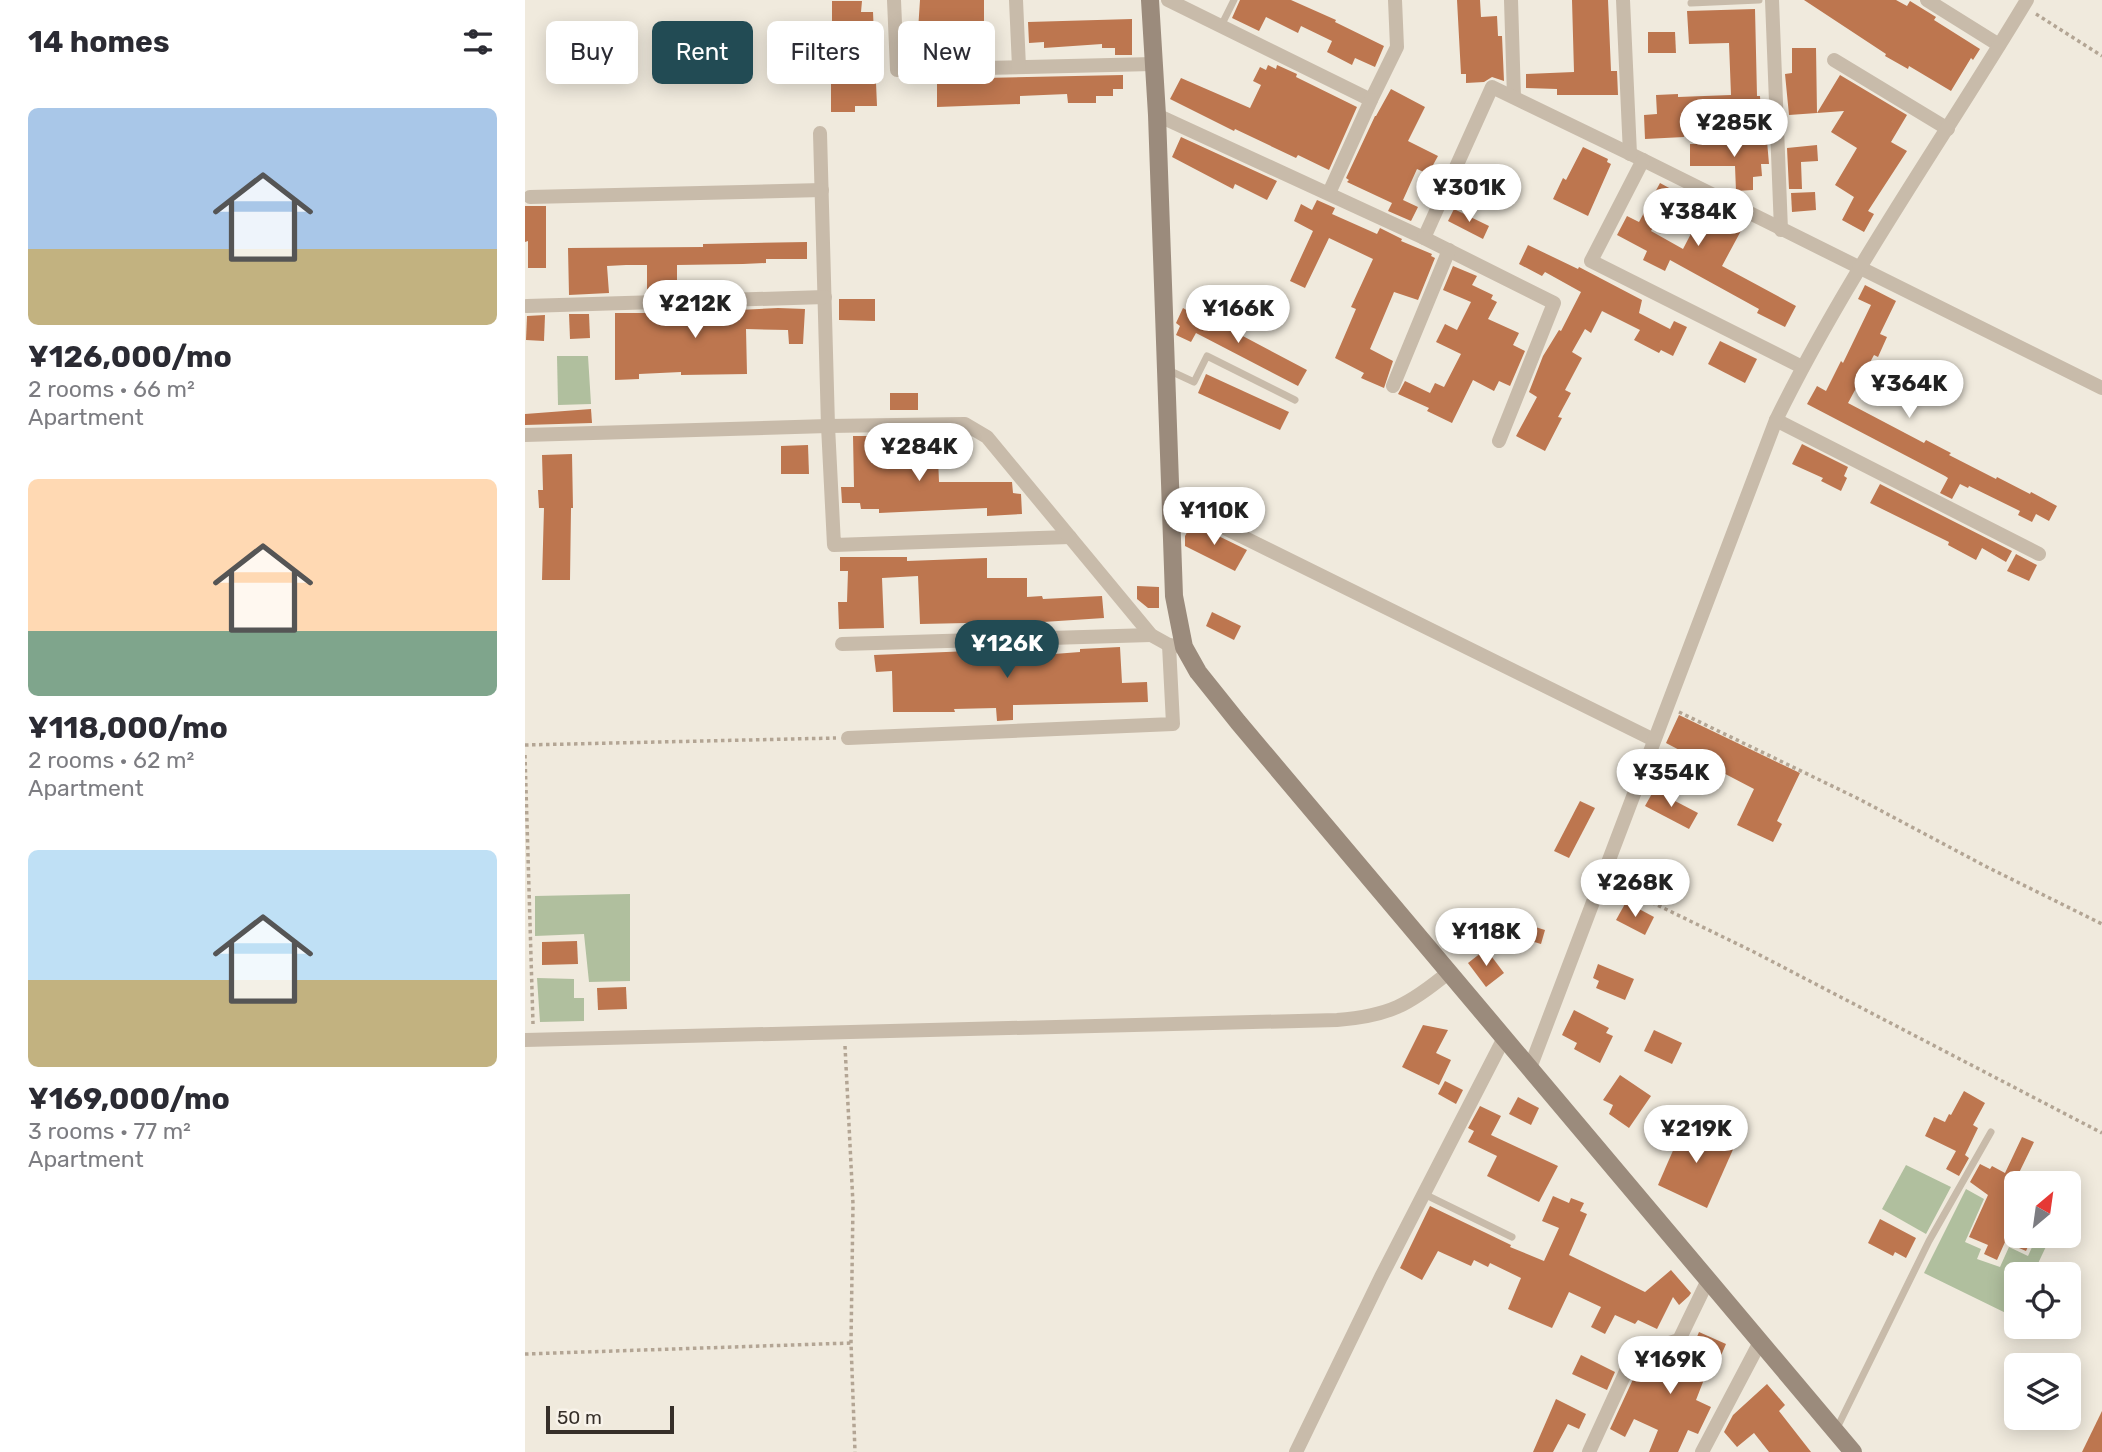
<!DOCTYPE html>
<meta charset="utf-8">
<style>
:root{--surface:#fff;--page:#f2f2f3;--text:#2b2b33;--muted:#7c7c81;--accent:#224b54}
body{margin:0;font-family:Rubik,sans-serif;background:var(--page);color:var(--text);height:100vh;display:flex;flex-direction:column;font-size:26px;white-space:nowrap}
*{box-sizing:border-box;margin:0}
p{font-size:23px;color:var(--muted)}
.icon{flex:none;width:38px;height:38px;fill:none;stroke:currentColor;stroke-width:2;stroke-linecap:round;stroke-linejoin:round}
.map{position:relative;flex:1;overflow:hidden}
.side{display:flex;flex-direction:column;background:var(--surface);width:525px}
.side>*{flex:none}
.banner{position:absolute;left:21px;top:21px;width:665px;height:63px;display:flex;gap:14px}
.needle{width:46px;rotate:29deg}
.buttons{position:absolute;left:1479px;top:1171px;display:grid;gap:14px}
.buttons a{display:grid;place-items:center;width:77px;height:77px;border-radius:10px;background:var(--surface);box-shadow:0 4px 18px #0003;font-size:35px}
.scale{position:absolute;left:21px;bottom:18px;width:128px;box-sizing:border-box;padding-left:7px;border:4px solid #362f29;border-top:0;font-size:19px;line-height:24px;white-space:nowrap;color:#362f29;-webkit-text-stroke:5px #f8f3ea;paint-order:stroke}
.price{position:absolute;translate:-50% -60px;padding:0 16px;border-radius:24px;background:#fff;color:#222;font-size:23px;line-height:46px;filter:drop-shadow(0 2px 4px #0008)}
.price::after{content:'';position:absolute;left:50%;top:42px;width:21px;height:16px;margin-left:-10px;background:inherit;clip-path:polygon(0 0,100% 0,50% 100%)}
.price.active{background:var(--accent);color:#fff}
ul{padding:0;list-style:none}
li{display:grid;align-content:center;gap:14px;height:371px;padding:0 28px}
li span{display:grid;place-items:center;height:217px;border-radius:10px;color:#555}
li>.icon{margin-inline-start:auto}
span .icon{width:126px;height:126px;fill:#fffc;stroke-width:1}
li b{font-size:30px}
h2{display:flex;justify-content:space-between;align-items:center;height:84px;padding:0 28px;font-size:30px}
.pill{padding:0 24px;border-radius:10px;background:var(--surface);box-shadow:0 4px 18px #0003;font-size:24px;line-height:63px}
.pill.active{background:var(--accent);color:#fff}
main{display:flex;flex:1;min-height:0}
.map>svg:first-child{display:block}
</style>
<main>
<section class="side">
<h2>14 homes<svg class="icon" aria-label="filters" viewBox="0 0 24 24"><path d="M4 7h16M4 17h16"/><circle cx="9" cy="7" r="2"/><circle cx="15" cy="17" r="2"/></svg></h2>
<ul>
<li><span style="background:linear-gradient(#a9c7e8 65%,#c2b280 0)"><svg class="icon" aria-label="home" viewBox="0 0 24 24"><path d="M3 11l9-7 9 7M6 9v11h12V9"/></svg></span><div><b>¥126,000/mo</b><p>2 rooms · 66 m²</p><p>Apartment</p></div></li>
<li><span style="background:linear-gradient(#ffd9b3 70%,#7fa58c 0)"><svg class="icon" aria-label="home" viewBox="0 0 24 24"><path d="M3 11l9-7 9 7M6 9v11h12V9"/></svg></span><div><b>¥118,000/mo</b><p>2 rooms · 62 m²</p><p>Apartment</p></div></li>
<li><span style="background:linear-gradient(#bfe0f5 60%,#c2b280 0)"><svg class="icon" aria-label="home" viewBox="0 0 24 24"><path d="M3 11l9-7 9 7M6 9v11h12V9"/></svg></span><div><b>¥169,000/mo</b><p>3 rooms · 77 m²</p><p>Apartment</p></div></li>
</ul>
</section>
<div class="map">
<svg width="1577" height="1452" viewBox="0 0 1577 1452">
<rect width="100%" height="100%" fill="#f0eadd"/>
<g fill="#b0bf9e">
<polygon points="32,356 63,356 66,404 33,405"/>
<polygon points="105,894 105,981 64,982 59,934 10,936 10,896"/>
<polygon points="12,978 49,979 49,998 59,998 59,1021 15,1022"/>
<polygon points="1381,1165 1426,1187 1401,1234 1357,1209"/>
<polygon points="1441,1189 1459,1199 1440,1242 1456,1249 1452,1259 1475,1267 1484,1247 1503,1256 1512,1236 1526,1236 1508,1274 1491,1274 1491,1312 1489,1317 1399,1273"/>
</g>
<g fill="#bd764f" fill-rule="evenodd">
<polygon points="395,0 459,0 459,50 433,50 433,59 412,59 412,54 401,54 401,47 392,46"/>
<polygon points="715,0 766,0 811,20 810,22 859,46 850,67 830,58 827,65 802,52 807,41 776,26 773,33 741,17 734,31 707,18"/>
<polygon points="932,0 955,0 956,17 972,16 973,36 977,36 979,81 967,77 959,82 941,83 941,74 936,74"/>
<polygon points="1047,0 1083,0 1086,71 1092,71 1093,95 1032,95 1032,89 1001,88 1001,74 1049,72"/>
<polygon points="1279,0 1371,0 1382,6 1385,1 1411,17 1409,20 1455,49 1448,60 1446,58 1426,91 1384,66 1383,69 1360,56 1361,54"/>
<polygon points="307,1 337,1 336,12 348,12 352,106 330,106 330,112 306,112 306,81 318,81 318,30 307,30"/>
<polygon points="1230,9 1232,96 1235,96 1237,129 1209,128 1208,117 1205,117 1205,115 1158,118 1159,137 1120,139 1119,115 1132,114 1131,95 1153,94 1153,97 1206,95 1204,43 1164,44 1162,11"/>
<polygon points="607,19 607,55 590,55 590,48 577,48 577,44 519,48 519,42 504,43 503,22"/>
<polygon points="1123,32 1150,32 1151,53 1123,53"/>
<polygon points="1267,48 1291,48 1292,113 1264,115 1260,74 1267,73"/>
<polygon points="743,65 751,69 752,65 772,74 771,77 832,107 804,170 773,155 771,158 710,129 709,131 645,99 656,78 725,108 736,85 728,81 735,67 741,70"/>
<polygon points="598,75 598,89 588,89 588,96 571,96 571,103 543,103 542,94 495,96 495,104 412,107 412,79"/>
<polygon points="1315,75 1382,115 1366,142 1382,151 1343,211 1349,214 1339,232 1317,220 1329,197 1310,185 1332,148 1306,132 1319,111 1292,113"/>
<polygon points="866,89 900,107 883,141 913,156 903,174 892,169 878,200 893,207 886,221 863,211 867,203 822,182 824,180 821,178 850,116 851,116"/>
<polygon points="656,137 752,181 742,200 710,184 708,189 647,157"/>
<polygon points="1209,141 1242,141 1244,164 1236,164 1237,176 1228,177 1228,190 1211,191 1210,166 1165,166 1165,144 1209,144"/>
<polygon points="1292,145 1293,161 1276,162 1277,189 1264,189 1262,148"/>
<polygon points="1058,147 1083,159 1082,162 1086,164 1063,216 1028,199 1038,178 1041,180"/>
<path d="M1135,183L1168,201L1166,204L1201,223L1203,219L1218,227L1197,266L1271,306L1260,327L1232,313L1234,309L1145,260L1140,271L1118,260L1122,251L1092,235L1102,216L1114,222ZM1138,209L1170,226L1158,249L1126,231Z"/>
<polygon points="1290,192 1291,210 1267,212 1266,193"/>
<polygon points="792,200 810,208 807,214 852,234 855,228 877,239 876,241 907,254 906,256 910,258 893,300 869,292 845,349 868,361 859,388 836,378 839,373 810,358 831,309 826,307 848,259 804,238 780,288 765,281 788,231 769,221 776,204 787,210"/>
<polygon points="0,206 21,206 21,268 3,268 3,241 0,242"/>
<polygon points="929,209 964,226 958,239 923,221"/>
<polygon points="282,242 282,259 241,259 241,263 218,264 152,265 152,292 122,293 122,265 101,265 82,266 84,293 44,295 43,248 178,247 178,244"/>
<polygon points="1003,245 1053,269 1054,267 1117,300 1114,313 1145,329 1149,321 1162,327 1148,356 1136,350 1134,353 1109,340 1115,330 1077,311 1066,333 1060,329 1047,352 1057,358 1040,390 1046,393 1033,417 1037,418 1020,451 991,436 1012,397 1004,392 1018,356 1034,330 1036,331 1056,292 1020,272 1017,276 994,264"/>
<polygon points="928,266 952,276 947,285 968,295 966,299 972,302 963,319 994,333 988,345 1000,351 985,386 974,381 969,391 948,380 927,423 902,411 904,408 873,394 880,381 905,393 910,383 919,387 936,354 911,342 920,324 932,330 946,302 918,290"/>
<polygon points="1340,285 1371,301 1355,334 1362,337 1353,357 1349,355 1323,403 1399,443 1401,440 1426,453 1424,455 1471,479 1472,477 1505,494 1506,492 1532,506 1524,521 1511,514 1507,522 1493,515 1495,511 1444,486 1443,488 1435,484 1427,499 1415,493 1423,478 1420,476 1282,404 1292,386 1301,391 1316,361 1318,363 1346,305 1333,299"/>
<polygon points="314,299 350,299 350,321 314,320"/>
<polygon points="253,308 280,309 278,344 264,344 263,330 221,329 222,374 156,375 156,372 114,374 114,379 90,380 90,313 155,313"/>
<polygon points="658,308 663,311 665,308 782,370 773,386 671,333 666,342 651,335 655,326 651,323"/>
<polygon points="44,314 64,314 65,338 45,339"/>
<polygon points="20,315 19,341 1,340 2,316"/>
<polygon points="1195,341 1232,359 1220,383 1183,364"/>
<polygon points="681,374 764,412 755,430 673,393"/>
<rect x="365" y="393" width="28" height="17"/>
<polygon points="66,409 67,423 0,425 0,414"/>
<polygon points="393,435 412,435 414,482 487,482 488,493 496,494 497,514 462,516 462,508 354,513 354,509 336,509 335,503 317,503 316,487 329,487 328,436 352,436 352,453 394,452"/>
<polygon points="1277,444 1323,467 1319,476 1322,478 1316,491 1296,481 1298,478 1267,464"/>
<polygon points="283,445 284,474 256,474 256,446"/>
<polygon points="47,454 48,508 46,508 45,580 17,580 19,508 14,508 13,490 18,490 17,455"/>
<polygon points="1355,484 1487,551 1481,562 1457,548 1451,560 1423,545 1424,542 1345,503"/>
<polygon points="667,523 722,550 710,571 660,546 660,536"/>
<polygon points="1491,554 1512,565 1504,581 1482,571"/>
<polygon points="315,557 382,557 382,561 462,558 462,578 502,578 502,597 517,596 518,599 577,596 579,618 518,622 519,627 515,629 442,631 442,623 395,624 393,576 357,578 359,628 314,629 313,602 322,602 323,571 315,571"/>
<polygon points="612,586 634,587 634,608 623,608 612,599"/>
<polygon points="687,612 716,626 709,640 681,626"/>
<polygon points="595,647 597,683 622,682 623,702 488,705 488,720 472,721 471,708 429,709 430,712 368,712 367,671 351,672 349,655 516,648 516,655 555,652 555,649"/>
<polygon points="1154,715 1275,773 1252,821 1257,824 1248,842 1212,825 1229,789 1141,743"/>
<polygon points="1129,790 1173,813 1164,829 1120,806"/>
<polygon points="1055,801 1070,808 1044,858 1029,851"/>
<polygon points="1101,902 1129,917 1120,935 1091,920"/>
<polygon points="981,918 1020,930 1016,944 1006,941 1005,946 997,944 996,948 968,939 973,923 978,925"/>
<polygon points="52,941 53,964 17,965 17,942"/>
<polygon points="961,949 979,973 961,987 943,963"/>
<polygon points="1073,964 1109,979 1100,1000 1071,988 1074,981 1068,978"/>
<polygon points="101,987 102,1009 73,1010 72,988"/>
<polygon points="1049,1010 1084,1028 1081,1033 1088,1036 1075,1063 1049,1049 1052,1043 1037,1035"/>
<polygon points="898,1025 923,1030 911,1053 926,1060 914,1085 877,1067"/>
<polygon points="1129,1030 1157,1043 1147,1064 1119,1051"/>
<polygon points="1095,1075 1126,1096 1104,1128 1084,1114 1088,1105 1078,1100"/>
<polygon points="920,1081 938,1090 931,1104 913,1094"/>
<polygon points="1439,1091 1460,1103 1448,1125 1453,1128 1440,1155 1444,1158 1434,1176 1421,1169 1431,1151 1400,1136 1409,1117 1420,1122 1424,1114 1426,1115"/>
<polygon points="993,1097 1014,1108 1006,1125 984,1114"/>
<polygon points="955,1106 976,1116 966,1135 1033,1166 1014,1202 962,1176 972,1156 943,1142 949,1131 943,1128"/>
<polygon points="1160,1123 1210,1145 1182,1208 1133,1185"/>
<polygon points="1497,1137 1509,1142 1491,1179 1491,1236 1508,1236 1501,1251 1480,1242 1472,1260 1459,1254 1463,1245 1444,1237 1463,1195 1445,1182 1455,1164 1465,1169 1467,1166 1480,1173"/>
<polygon points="1028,1196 1044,1203 1046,1198 1059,1203 1055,1211 1062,1214 1044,1255 1120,1292 1146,1270 1166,1293 1164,1296 1154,1305 1148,1297 1132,1329 1113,1320 1110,1324 1090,1315 1080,1334 1066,1327 1076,1307 1044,1292 1027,1328 983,1309 996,1278 965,1263 963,1267 949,1260 946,1266 913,1251 897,1280 875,1268 905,1206 986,1245 985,1247 1019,1261 1034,1228 1017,1221"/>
<polygon points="1355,1219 1391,1238 1381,1258 1370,1252 1368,1256 1343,1243"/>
<polygon points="1174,1332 1201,1344 1191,1367 1185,1364 1171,1400 1186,1407 1173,1434 1163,1430 1153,1452 1124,1452 1133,1430 1109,1419 1100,1437 1085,1429 1116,1362 1124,1365 1126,1359 1133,1362 1136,1356 1142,1354 1161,1363"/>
<polygon points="1056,1355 1090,1372 1082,1390 1047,1374"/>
<polygon points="1242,1384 1260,1405 1254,1411 1286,1452 1244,1452 1229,1433 1212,1447 1199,1432 1208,1415"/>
<polygon points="1031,1399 1061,1414 1054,1429 1043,1424 1028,1452 1008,1452"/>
<polygon points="1577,1411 1577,1452 1557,1452"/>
</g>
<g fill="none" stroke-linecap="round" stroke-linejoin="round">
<g stroke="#b3a594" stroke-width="3.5" stroke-dasharray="3.5 3.5" stroke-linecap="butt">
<polyline points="1511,14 1577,56"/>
<polyline points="1154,712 1334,799 1462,867 1577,924"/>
<polyline points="0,745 311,738"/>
<polyline points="0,755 8,1024"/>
<polyline points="1089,884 1229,952 1577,1133"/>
<polyline points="320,1046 328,1204 326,1343 330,1452"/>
<polyline points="0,1354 326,1343"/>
</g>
<g stroke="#c8bbaa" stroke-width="7">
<polyline points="1166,3 1234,0"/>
<polyline points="696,26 709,0"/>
<polyline points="1183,134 1252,135"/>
<polyline points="641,369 669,382 682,356 770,400"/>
<polyline points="899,1194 987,1237"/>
<polyline points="1311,1430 1404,1241 1466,1132"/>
</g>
<g stroke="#c8bbaa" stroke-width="14">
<polyline points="369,0 372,70 628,64"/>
<polyline points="491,0 494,67"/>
<polyline points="643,0 846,100 872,47 870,0"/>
<polyline points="986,0 989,97"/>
<polyline points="1098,0 1105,154"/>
<polyline points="1247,0 1256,230"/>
<polyline points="1402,0 1474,45"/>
<polyline points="1309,60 1423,129"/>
<polyline points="632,115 899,238 967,87 1118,160 1577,388"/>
<polyline points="295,133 303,426 309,545 545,537"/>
<polyline points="1118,160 1066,261 1277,367"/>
<polyline points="804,193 846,100"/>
<polyline points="5,197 297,190"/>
<polyline points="899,238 1029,303 974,441"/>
<polyline points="2,306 300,297"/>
<polyline points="868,386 924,250"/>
<polyline points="1251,420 1514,554"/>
<polyline points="0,435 303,426 440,424 462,437 626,635 644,645 659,647"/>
<polyline points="645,501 1129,740"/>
<polyline points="317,644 626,635"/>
<polyline points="323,738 648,724 644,645"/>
<path d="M0,1040L812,1020C864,1016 884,1005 924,972"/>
<path d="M1005,1068L1251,420C1323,273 1418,140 1502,0"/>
<polyline points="771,1452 856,1277 979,1038"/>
<polyline points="1064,1452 1109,1354 1154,1340 1183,1280"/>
<polyline points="1177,1452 1235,1342"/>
</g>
<polyline stroke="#9b8b7c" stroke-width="18" points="625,0 632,115 649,596 659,647 673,672 713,722 1328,1452"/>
</g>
</svg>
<div class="buttons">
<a><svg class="needle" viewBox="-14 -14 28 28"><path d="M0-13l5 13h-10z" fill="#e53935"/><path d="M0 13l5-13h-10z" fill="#7c7c81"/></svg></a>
<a><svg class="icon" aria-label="locate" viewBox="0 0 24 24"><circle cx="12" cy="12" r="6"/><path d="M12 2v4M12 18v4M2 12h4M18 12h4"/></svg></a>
<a><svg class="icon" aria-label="layers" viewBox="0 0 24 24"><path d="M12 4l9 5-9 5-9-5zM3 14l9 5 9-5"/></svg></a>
</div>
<div class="scale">50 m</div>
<b class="price" style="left:1209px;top:159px">¥285K</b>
<b class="price" style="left:944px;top:224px">¥301K</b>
<b class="price" style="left:1173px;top:248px">¥384K</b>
<b class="price" style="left:170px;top:340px">¥212K</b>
<b class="price" style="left:713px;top:345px">¥166K</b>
<b class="price" style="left:1384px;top:420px">¥364K</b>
<b class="price" style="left:394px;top:483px">¥284K</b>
<b class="price" style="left:689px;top:547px">¥110K</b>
<b class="price active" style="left:482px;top:680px">¥126K</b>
<b class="price" style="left:1146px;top:809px">¥354K</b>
<b class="price" style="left:1110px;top:919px">¥268K</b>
<b class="price" style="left:961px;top:968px">¥118K</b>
<b class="price" style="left:1171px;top:1165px">¥219K</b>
<b class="price" style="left:1145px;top:1396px">¥169K</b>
<div class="banner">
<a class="pill">Buy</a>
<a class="pill active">Rent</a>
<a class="pill">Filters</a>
<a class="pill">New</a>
</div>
</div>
</main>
